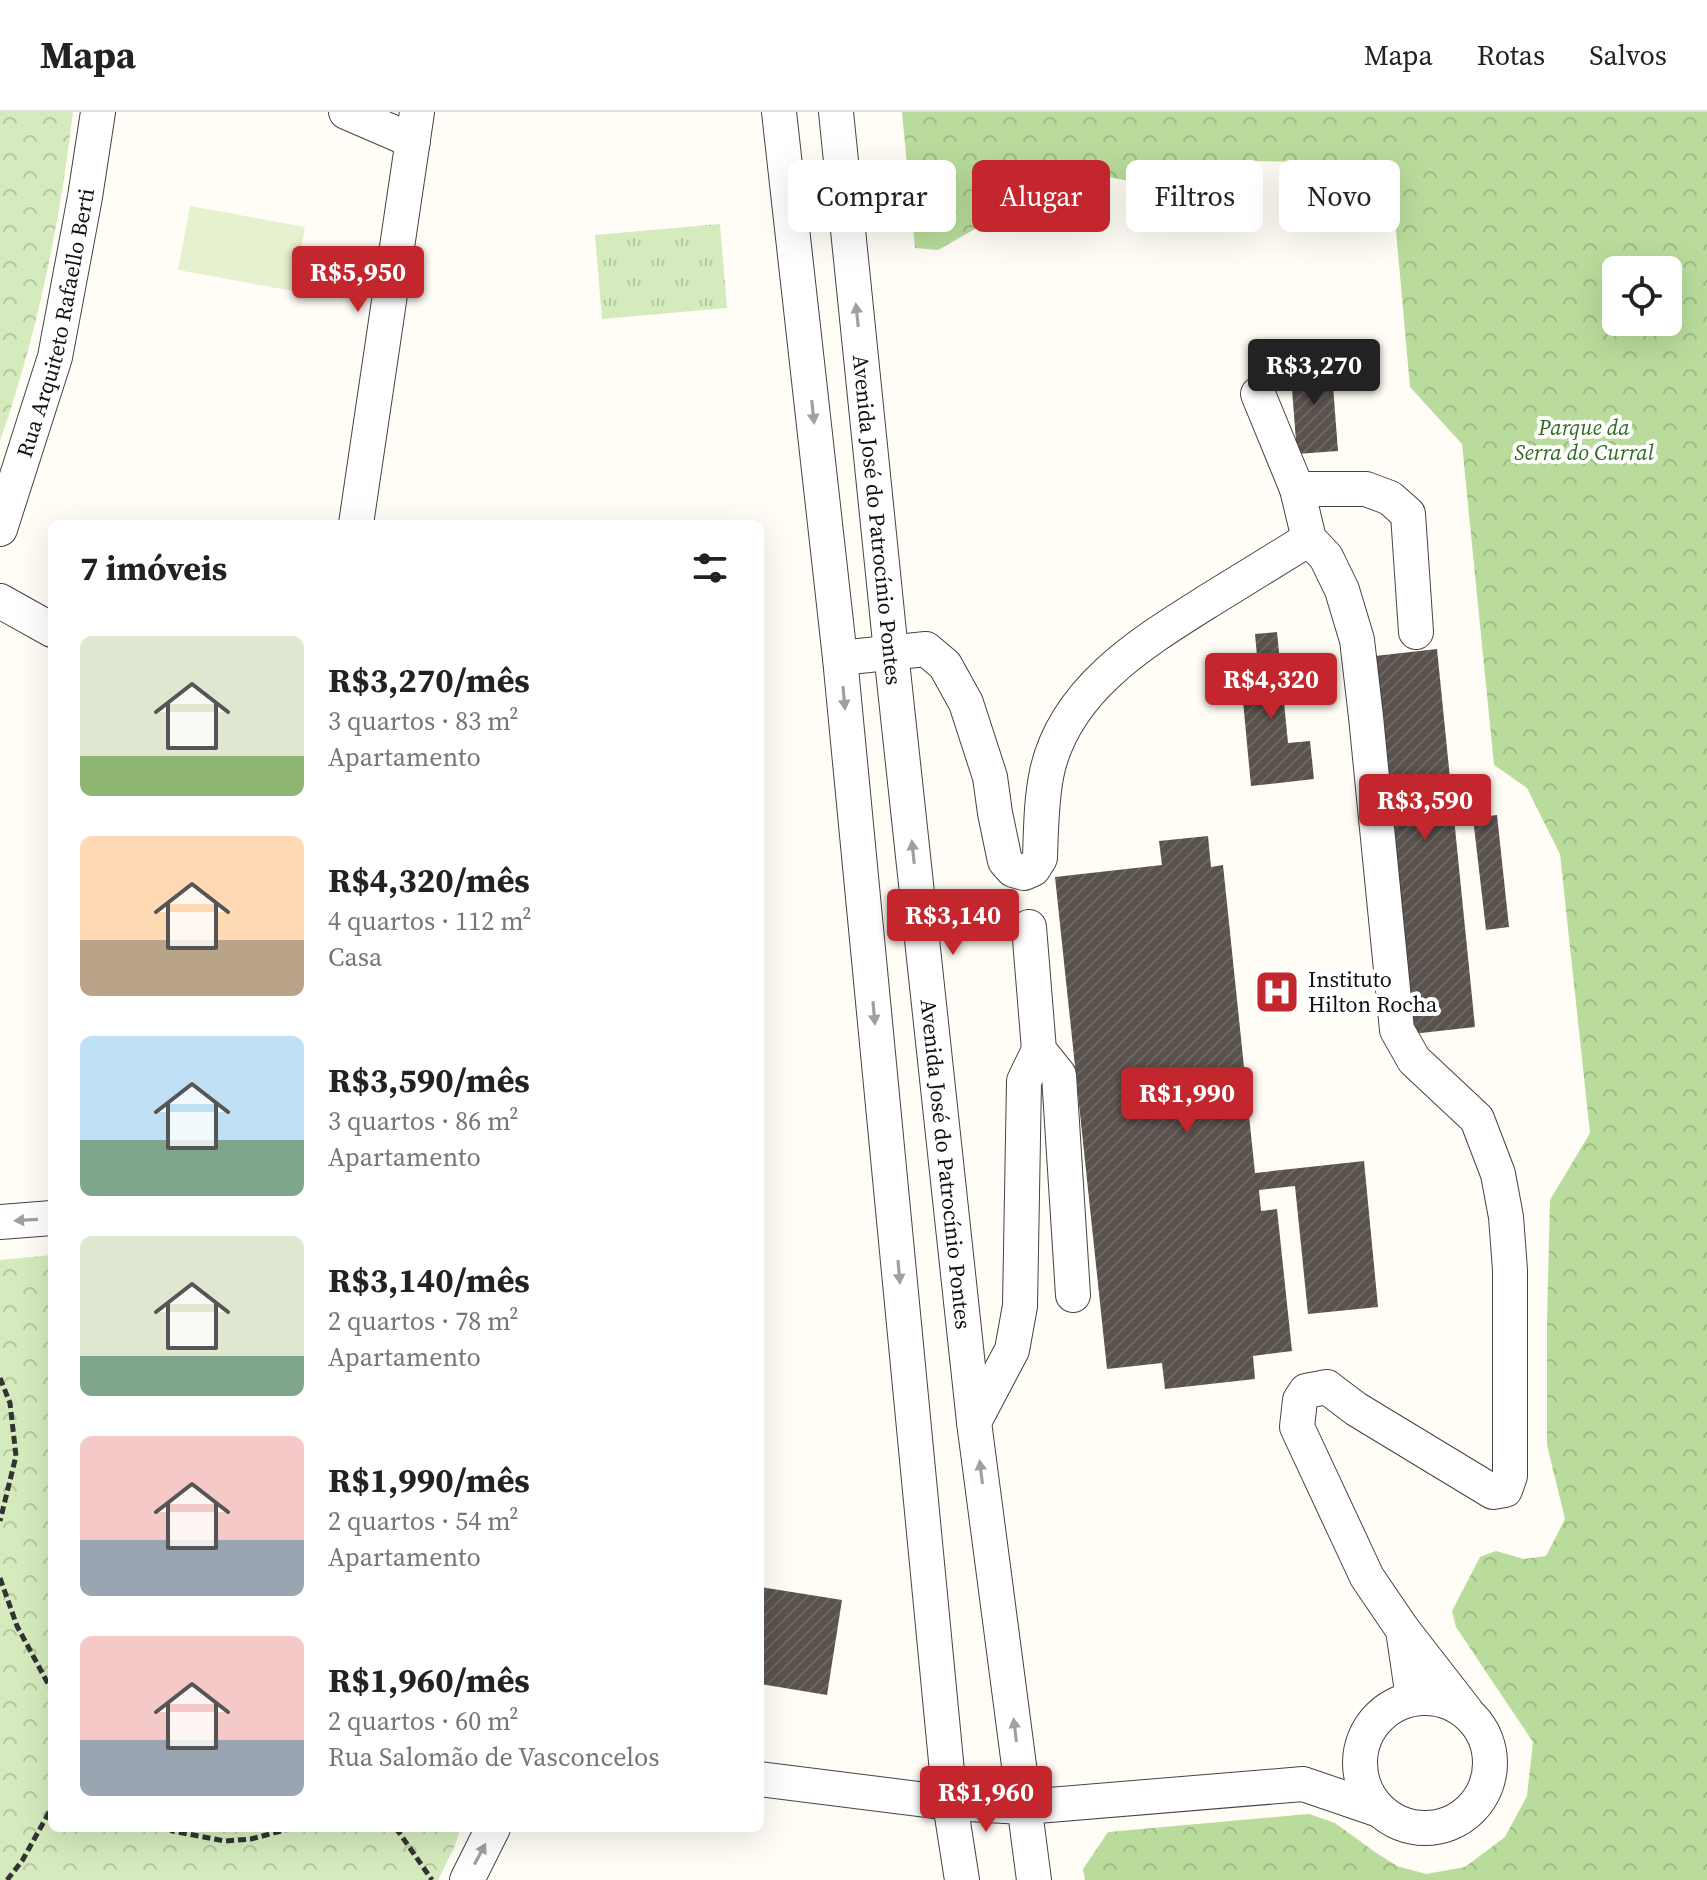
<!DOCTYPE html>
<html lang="pt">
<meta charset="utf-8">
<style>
:root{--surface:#fff;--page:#f6f6f6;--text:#222;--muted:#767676;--line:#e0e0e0;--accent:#c4262e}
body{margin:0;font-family:"Source Serif 4",serif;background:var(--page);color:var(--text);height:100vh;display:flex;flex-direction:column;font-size:30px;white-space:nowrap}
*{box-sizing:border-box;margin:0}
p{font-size:26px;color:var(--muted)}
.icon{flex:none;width:44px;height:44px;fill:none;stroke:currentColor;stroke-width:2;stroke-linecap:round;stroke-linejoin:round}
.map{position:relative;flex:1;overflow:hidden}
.drawer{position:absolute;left:48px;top:408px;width:716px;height:1312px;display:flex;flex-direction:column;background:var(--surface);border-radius:12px;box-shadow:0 8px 32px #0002}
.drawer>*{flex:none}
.hud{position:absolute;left:788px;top:48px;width:760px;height:72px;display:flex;gap:16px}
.tools{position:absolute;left:1602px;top:144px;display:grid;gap:16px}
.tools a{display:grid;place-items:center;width:80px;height:80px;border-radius:12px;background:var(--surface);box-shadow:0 8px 32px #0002;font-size:40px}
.price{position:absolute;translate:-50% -68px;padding:0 18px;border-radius:8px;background:var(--accent);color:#fff;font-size:26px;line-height:52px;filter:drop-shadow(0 2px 4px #0008)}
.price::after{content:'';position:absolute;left:50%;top:48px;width:24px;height:18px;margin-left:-12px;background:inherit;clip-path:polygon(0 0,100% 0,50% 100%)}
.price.selected{background:#222;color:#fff}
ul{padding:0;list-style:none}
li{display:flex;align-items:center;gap:24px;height:200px;padding:0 32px}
li span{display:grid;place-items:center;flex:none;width:224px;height:160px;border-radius:12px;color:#555}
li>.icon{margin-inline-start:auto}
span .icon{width:96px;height:96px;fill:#fffc;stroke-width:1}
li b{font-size:34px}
h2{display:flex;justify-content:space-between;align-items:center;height:96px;padding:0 32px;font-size:34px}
.pill{padding:0 28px;border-radius:12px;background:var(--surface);box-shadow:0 8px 32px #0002;font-size:28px;line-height:72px}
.pill.selected{background:var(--accent);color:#fff}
header{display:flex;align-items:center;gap:48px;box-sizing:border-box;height:112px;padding:0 40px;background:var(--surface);border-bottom:2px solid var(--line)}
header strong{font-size:38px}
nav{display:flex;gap:44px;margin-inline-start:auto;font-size:28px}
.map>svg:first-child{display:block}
</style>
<header>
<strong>Mapa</strong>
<nav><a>Mapa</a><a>Rotas</a><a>Salvos</a></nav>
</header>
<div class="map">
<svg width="1707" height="1768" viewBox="0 0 1707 1768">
<defs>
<pattern id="grass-tufts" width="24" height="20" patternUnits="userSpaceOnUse" patternTransform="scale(2)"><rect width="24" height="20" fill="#d5ebbd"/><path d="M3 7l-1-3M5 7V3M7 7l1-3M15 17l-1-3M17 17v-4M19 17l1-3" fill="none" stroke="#b6c8a1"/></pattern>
<pattern id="forest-crowns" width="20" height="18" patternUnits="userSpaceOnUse" patternTransform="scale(2)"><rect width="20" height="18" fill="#b9dc9c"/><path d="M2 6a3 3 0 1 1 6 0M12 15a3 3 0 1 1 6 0" fill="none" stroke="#9ebc85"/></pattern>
<pattern id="park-crowns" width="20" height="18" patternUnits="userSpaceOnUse" patternTransform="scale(2)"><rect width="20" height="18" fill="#d5ebbd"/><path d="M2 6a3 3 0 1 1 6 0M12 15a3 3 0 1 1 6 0" fill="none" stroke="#b6c8a1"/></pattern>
<pattern id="building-hatch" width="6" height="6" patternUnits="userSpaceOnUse" patternTransform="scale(2)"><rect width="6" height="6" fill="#5a524d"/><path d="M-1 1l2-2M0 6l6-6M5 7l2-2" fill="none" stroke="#6d6662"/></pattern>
</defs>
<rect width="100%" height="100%" fill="#fffdf5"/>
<polygon fill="url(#grass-tufts)" points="720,112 727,196 602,207 595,123"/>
<path fill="url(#forest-crowns)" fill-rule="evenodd" d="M902,0H1707V1768H1085L1083,1757L1108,1720L1309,1702L1335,1711L1375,1740L1397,1754L1426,1762L1465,1755L1505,1725L1527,1684L1533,1630L1456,1515L1452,1499L1480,1445L1496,1439L1524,1447L1546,1444L1565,1407L1547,1333V1209L1550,1088L1590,1021L1560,742L1527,676L1494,653L1462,332L1410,275L1392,74L1365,52L1258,49L1171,77L1077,59L938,138L915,136ZM1616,158H1668V210H1616Z"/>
<g fill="url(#park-crowns)">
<path d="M0,0H73C60,111 37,223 0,329Z"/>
<polygon points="52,1143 52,1716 461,1716 454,1736 438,1768 0,1768 0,1148"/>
</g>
<polygon fill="#e6f2cf" points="190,94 305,115 293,179 178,158"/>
<g fill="url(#building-hatch)">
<polygon points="1331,248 1338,339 1297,342 1290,251"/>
<polygon points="1277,520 1288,631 1310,629 1314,667 1251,674 1240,557 1258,555 1255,522"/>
<polygon points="1437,537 1475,915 1412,922 1375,544"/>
<polygon points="1497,703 1509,815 1486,818 1473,706"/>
<polygon points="1208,724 1211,755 1223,753 1255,1061 1364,1049 1378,1195 1308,1202 1295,1074 1259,1078 1261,1099 1277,1097 1292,1239 1253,1244 1255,1267 1165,1277 1162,1251 1107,1257 1055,765 1162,753 1159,729"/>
<polygon points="760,1475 842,1488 827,1583 760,1572"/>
</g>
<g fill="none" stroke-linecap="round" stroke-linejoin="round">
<g stroke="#444" stroke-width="36">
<g id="minor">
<polyline points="346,0 413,29"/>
<polyline points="779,0 840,546 950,1691 962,1768"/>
<path id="s1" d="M836,0L891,540L974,1310L1034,1768"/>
<polyline points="1258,282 1297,377 1309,427 1326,445 1342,478 1357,528 1366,605 1397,918 1414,948 1477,1007 1498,1062 1506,1105 1510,1158 1510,1364 1505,1378 1493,1380 1356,1297 1327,1275 1306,1279 1300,1288 1297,1315 1367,1465 1403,1518"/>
<polyline points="1297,377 1366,377 1390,386 1408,402 1416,520"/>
<polyline points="356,412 417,0"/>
<path id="s2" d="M0,417L55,245L85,85L98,0"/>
<polyline points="0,489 52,518"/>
<path d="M840,546L926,537L945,553L966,591L990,665L995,701L1005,749L1013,758L1024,761L1033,757L1040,746C1041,718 1041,688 1047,660C1065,577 1143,530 1210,488C1243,468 1276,447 1309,427"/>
<polyline points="1029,815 1039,938 1059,963 1073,1183"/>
<polyline points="0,1110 52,1106"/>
<polyline points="974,1310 1012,1238 1020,1194 1024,969 1039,938"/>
<polyline points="1413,1586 1403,1518 1466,1599"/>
<circle cx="1425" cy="1651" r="65"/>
<polyline points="760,1667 950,1691 1025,1695 1303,1672 1379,1698"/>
<polyline points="467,1768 493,1716"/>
</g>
</g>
<g stroke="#333" stroke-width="5" stroke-dasharray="8 4" stroke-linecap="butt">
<polyline points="0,1266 10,1291 16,1344 0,1409"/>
<polyline points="0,1466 17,1514 52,1579"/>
<polyline points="168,1716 172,1719 225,1729 251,1727 293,1716"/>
<polyline points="396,1716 432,1768"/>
<polyline points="7,1768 22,1749 52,1695"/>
</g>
<use href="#minor" stroke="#fff" stroke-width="34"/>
</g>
<defs><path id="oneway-solid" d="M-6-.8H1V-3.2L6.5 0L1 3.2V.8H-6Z" transform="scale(2)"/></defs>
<g fill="#a0a0a0">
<use href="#oneway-solid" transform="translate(857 203) rotate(-96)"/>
<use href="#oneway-solid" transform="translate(813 300) rotate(84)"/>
<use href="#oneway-solid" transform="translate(844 586) rotate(85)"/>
<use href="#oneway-solid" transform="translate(913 740) rotate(-96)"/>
<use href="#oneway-solid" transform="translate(874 901) rotate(85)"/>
<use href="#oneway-solid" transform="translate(26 1108) rotate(177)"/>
<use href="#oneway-solid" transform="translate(899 1160) rotate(85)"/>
<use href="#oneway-solid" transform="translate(981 1360) rotate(-97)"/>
<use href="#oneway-solid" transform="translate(1015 1618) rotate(-97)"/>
<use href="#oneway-solid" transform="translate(480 1742) rotate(-62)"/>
</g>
<defs>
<g id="hospital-square" transform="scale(2.3)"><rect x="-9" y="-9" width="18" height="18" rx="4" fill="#c4262e" stroke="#fff"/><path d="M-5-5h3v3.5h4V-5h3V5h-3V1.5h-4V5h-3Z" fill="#fff"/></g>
</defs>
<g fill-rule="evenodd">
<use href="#hospital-square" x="1277" y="880"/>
</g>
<g text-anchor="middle" stroke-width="8" stroke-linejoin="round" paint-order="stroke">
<g font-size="22" fill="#111" stroke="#fff">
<text dy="8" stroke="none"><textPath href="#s2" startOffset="214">Rua Arquiteto Rafaello Berti</textPath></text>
<text dy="8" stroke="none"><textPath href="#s1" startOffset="410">Avenida José do Patrocínio Pontes</textPath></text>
<text dy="8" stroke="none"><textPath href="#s1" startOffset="1058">Avenida José do Patrocínio Pontes</textPath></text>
</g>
<g font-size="22" font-style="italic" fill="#2f6b1f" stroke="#fff">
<text x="1584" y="323">Parque da<tspan x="1584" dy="25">Serra do Curral</tspan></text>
</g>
<g font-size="22" fill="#111" stroke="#fff" text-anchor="start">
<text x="1308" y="875">Instituto<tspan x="1308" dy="25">Hilton Rocha</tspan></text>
</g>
</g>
</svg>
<div class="tools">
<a><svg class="icon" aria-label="locate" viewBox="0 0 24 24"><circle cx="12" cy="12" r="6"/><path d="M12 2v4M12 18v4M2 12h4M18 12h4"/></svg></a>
</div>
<b class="price" style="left:358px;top:202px">R$5,950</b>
<b class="price selected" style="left:1314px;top:295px">R$3,270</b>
<b class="price" style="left:1271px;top:609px">R$4,320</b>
<b class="price" style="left:1425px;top:730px">R$3,590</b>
<b class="price" style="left:953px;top:845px">R$3,140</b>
<b class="price" style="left:1187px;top:1023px">R$1,990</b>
<b class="price" style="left:986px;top:1722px">R$1,960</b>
<div class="hud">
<a class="pill">Comprar</a>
<a class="pill selected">Alugar</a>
<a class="pill">Filtros</a>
<a class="pill">Novo</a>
</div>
<section class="drawer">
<h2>7 imóveis<svg class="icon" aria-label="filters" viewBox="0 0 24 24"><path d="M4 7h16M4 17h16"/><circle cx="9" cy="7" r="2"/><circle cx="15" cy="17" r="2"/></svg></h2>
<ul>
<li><span style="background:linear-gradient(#dfe7d0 75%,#8fb573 0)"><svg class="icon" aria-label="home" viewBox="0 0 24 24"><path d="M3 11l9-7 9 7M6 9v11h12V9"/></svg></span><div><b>R$3,270/mês</b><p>3 quartos · 83 m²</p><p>Apartamento</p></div></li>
<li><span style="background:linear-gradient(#ffd9b3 65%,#b9a48a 0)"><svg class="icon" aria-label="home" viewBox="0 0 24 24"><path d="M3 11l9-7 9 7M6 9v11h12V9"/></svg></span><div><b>R$4,320/mês</b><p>4 quartos · 112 m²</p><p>Casa</p></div></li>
<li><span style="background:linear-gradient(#bfe0f5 65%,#7fa58c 0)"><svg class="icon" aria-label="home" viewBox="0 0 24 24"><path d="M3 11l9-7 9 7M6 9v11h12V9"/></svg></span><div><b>R$3,590/mês</b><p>3 quartos · 86 m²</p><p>Apartamento</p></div></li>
<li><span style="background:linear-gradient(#dfe7d0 75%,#7fa58c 0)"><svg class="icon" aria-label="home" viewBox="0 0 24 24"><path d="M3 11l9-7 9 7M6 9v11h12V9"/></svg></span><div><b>R$3,140/mês</b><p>2 quartos · 78 m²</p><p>Apartamento</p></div></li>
<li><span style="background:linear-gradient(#f6c9c9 65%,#9aa5b1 0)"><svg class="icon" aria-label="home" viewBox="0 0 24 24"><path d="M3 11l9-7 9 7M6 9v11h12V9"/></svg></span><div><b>R$1,990/mês</b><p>2 quartos · 54 m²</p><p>Apartamento</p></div></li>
<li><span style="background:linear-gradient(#f6c9c9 65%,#9aa5b1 0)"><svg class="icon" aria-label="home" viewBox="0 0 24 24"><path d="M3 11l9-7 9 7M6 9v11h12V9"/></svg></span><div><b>R$1,960/mês</b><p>2 quartos · 60 m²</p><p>Rua Salomão de Vasconcelos</p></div></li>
</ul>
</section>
</div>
